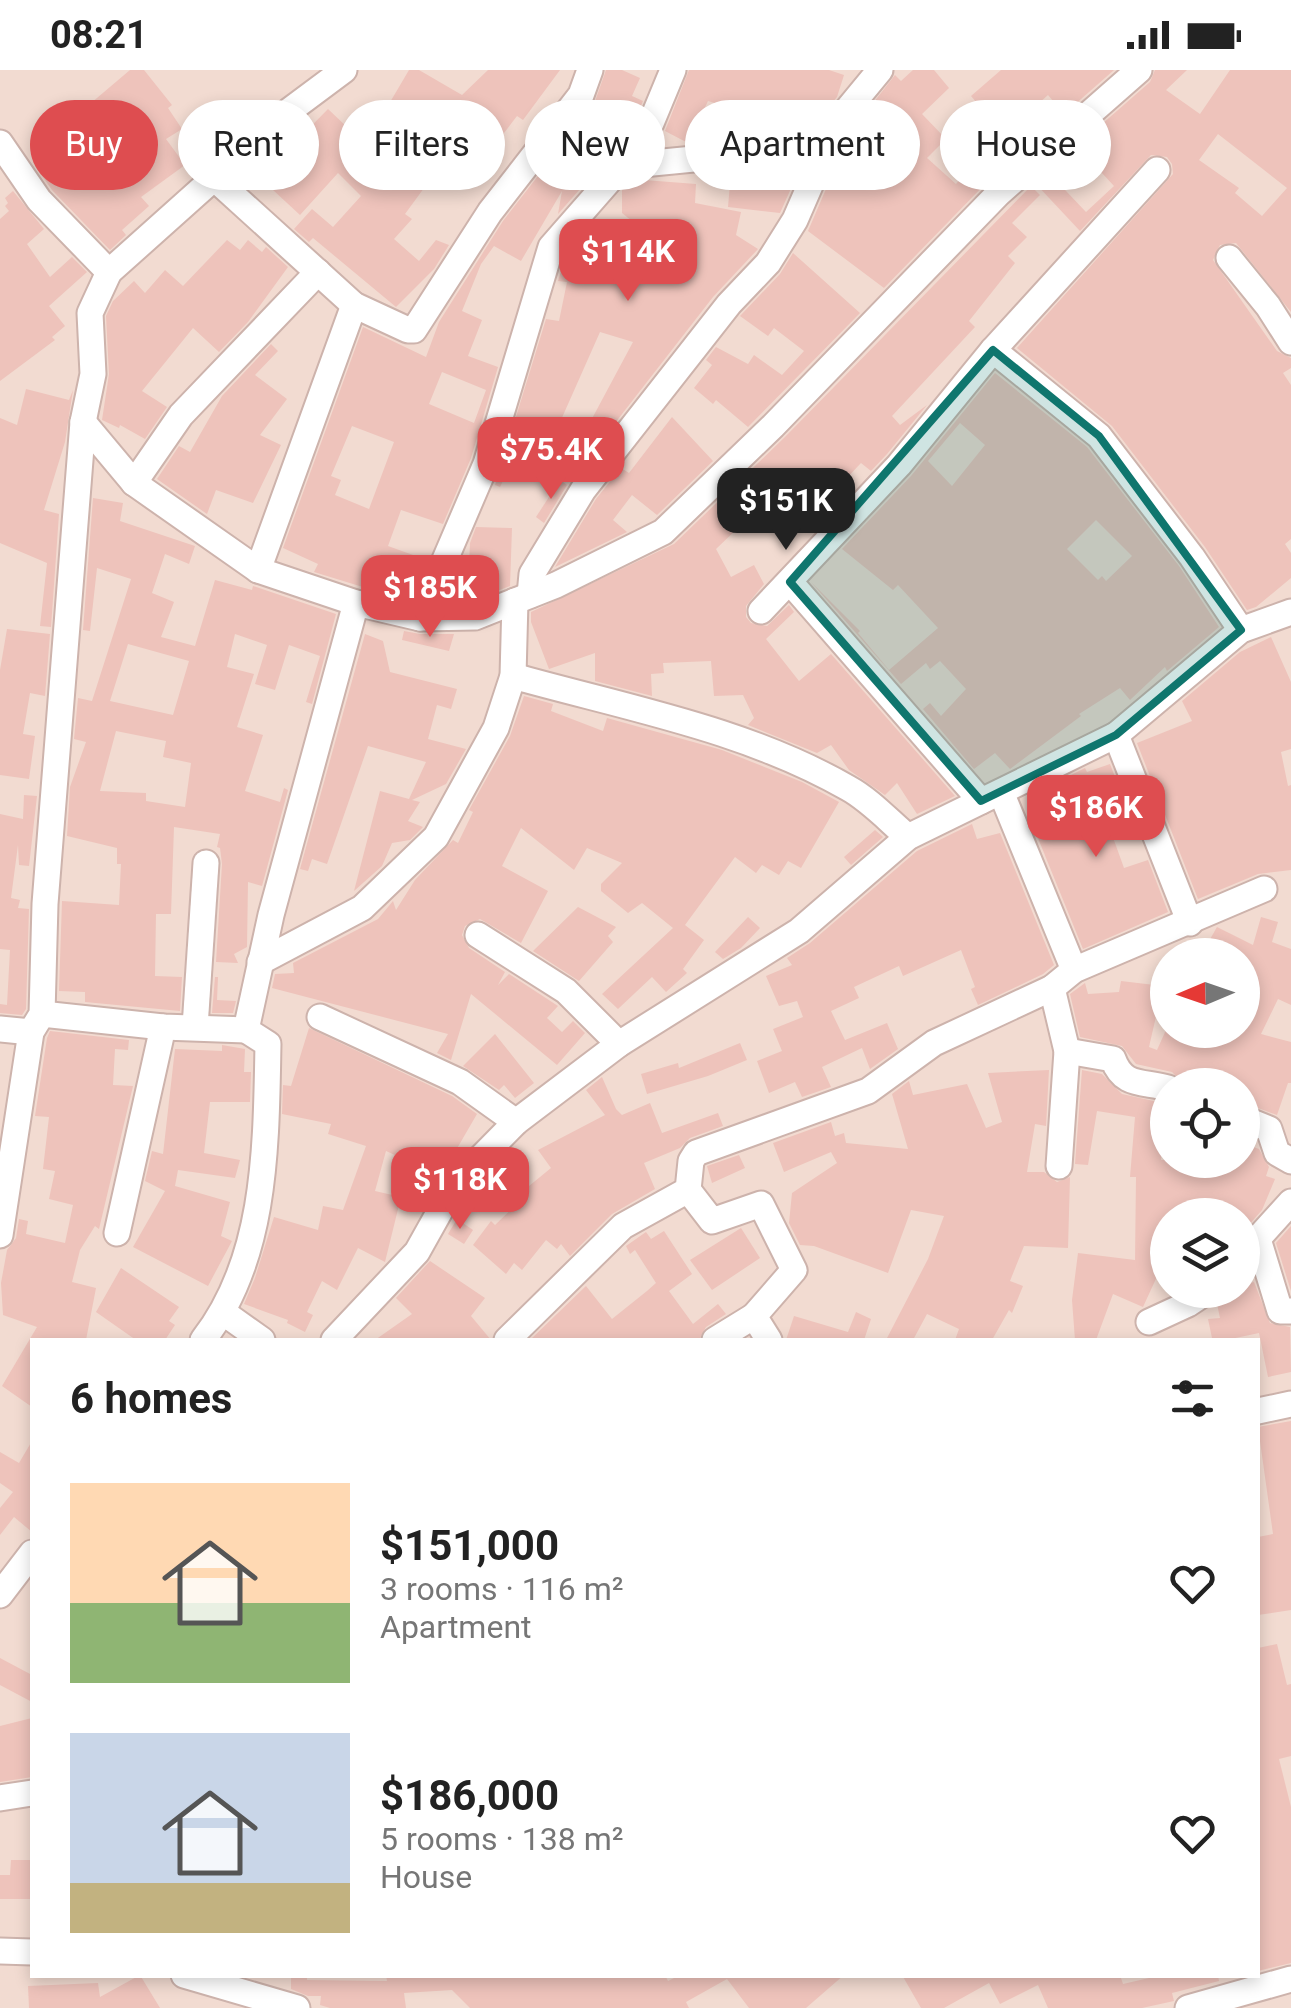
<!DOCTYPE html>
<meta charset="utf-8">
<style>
:root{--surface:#fff;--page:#f6f6f6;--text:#222;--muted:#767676;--accent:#de4d50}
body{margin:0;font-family:Roboto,sans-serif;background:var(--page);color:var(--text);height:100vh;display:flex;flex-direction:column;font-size:38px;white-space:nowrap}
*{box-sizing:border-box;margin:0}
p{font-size:32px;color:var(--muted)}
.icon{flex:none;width:55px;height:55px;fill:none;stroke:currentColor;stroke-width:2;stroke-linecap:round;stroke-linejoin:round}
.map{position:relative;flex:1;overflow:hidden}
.side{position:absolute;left:30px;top:1268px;width:1230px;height:640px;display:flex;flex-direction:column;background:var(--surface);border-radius:0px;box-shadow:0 5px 15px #0003}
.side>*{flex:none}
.hud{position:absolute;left:30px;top:30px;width:1232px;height:90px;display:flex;gap:20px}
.needle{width:65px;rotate:268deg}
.buttons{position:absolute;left:1150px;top:868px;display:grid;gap:20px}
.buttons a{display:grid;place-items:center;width:110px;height:110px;border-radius:50%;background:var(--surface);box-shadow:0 5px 15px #0003;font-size:50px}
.price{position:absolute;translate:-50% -85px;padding:0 22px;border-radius:20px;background:var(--accent);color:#fff;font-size:32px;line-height:65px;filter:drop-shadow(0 2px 5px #0008)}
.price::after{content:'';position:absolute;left:50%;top:60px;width:30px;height:22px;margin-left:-15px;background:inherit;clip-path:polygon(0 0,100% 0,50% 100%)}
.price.on{background:#222;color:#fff}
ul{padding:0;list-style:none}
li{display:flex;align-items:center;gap:30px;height:250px;padding:0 40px}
li span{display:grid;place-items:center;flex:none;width:280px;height:200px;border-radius:0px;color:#555}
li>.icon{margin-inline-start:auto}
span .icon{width:120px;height:120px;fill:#fffc;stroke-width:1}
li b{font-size:42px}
h2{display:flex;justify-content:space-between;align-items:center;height:120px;padding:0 40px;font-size:42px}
.tag{padding:0 35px;border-radius:45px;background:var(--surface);box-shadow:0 5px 15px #0003;font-size:35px;line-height:90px}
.tag.on{background:var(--accent);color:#fff}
.status{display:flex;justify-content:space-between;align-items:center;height:70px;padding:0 50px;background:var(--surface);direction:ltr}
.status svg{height:28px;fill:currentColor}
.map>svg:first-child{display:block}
</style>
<div class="status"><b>08:21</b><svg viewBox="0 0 49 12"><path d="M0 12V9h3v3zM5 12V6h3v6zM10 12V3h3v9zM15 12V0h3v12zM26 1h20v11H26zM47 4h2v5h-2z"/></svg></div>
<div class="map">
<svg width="1291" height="1938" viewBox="0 0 1291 1938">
<rect width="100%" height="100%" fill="#fbebe2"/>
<path fill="#f2dbd1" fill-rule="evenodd" d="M0,0H1291V1938H0ZM1168,885H1242V960H1168ZM1168,1015H1242V1090H1168ZM1168,1145H1242V1220H1168ZM32,1270H1258V1905H32Z"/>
<g fill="#eec3bb" fill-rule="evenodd">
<polygon points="130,0 144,0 172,35 168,38 182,59 166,69 185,95 141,127 149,136 122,160 126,165 110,180 52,120 39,101 53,91 56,95 100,58 84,39"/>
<polygon points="409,0 419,0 462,25 488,0 560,0 523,50 517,46 494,76 485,68 480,73 472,67 444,104 438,99 405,144 412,149 394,169 419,191 436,170 449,175 434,199 396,237 313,168 309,172 294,159 312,139 333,157 361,126 338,103 300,145 260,108 328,39 405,112 430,78 386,39"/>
<path d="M606,0H622L640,8L632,26L643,31L637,45L609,86L558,144L562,121L521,191L494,176L481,194L462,241L482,250L468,286L498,297L471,388L443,454L401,440L388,476L427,490L414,520L386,505L379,522L314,502L318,494L283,478L363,257L426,287L439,252L503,151L594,34ZM442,302L486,320L474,353L429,334ZM352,356L394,372L369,439L335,425L341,410L331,406Z"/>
<polygon points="689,0 829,0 844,5 837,27 823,44 819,40 813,61 786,64 741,52 744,42 708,31 688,73 665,61"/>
<polygon points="913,0 934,0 949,18 922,44 946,69 927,88 956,114 970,98 986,113 884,218 808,161 829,112 838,117 864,80 849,67 852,60 895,5 901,11"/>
<polygon points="1001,0 1114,0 1064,44 1048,25 1008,61 1016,71 994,91 965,57 983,40 971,26"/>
<path d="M1155,0H1187L1166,20L1200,44L1230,0H1291V242L1236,173L1220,175L1213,190L1277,281L1291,288V298L1283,303L1291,315V469L1285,474L1291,483V508L1256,537L1247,540L1205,477L1112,356L1017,278L1173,104L1172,94L1167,87L1151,85L1080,161L1035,113L1048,102L1086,142L1114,116L1077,76L1150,12ZM1218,64L1287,118L1262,146L1235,123L1239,118L1199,90Z"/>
<polygon points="801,96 780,143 728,137 731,102"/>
<polygon points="644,110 696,114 695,133 741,142 736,165 758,179 713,227 594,380 580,371 633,272 600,262 545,386 522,372 500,417 495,415 546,249 559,251 567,212 558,211 566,185 592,155 642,159 622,143 622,120 630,112"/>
<polygon points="1031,116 1040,125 1012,153 1027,167 1008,186 1015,193 969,251 975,257 892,346 900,355 927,335 887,384 871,401 861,393 825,431 834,440 823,452 784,414 716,479 731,507 754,495 764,514 746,536 746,547 751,553 767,556 789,535 794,542 766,569 799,611 831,584 955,726 917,744 897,713 885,725 849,700 831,675 817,683 748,655 754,648 743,625 714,626 711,591 663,593 664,603 651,604 652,626 595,611 595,583 549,599 531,552 531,542 674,474 785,367"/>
<polygon points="13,121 44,159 27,174 50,207 72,187 87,202 49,236 65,256 52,267 55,270 0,311 0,149 9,141 5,136 8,133 5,128"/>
<polygon points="227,170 240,180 248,170 262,182 266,177 288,197 248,252 219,282 193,258 142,321 167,337 145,369 120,355 119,358 102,350 109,304 106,246 113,231 134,211 145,223 165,200 183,216"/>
<polygon points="793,183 860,243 748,357 716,330 713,334 694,318 712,295 706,290 716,277 748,294 754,285 782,305 804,281 774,258 768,266 740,246 780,204"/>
<polygon points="271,274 278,281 255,305 287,329 260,365 281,375 253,433 216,420 207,444 157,409 179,376 190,382 222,326"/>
<path d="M995,303L1087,377L1179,496L1219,557L1167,601L1165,597L1130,630L1120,618L1079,644L1081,646L1010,699L995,683L974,699L923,639L930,633L941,646L966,619L940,591L930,599L926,593L901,614L811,512L860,561L858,563L889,600L938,558L898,515L893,520L842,479L911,406ZM960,353L985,375L952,416L928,391ZM1096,450L1132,486L1106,511L1102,506L1098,510L1067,479Z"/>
<polygon points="26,319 69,330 73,320 65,372 44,440 59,444 51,557 40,556 47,493 0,473 0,348 17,355"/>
<polygon points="672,347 713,391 657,445 632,425 613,450 627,462 555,497 596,429 621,398 629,403"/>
<polygon points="560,410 567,415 544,453 536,447"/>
<path d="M93,428L123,433L120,451L195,476L189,494L165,484L152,523L174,532L161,567L195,576L215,510L252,520L253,516L336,544L312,634L306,632L320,586L289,575L275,620L255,614L267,575L235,564L227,597L254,604L237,657L263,665L245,721L280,732L284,718L288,720L262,816L248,812L247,877L234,884L238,893L216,892L222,794L220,778L217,777L220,764L174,757L171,844H156L155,906L182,907L180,941L85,932V922L59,921L62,831L119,835L121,794H117V778L67,766L70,717L86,672L74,669L78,628L92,631L131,509L97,498L90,561L83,560ZM128,574L189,591L173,645L110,631ZM116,661L166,671L163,687L191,693L185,737L146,731V723L100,721Z"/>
<polygon points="476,457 512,458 510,516 497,521 468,516 470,473"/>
<polygon points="7,559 50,564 45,626 30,623 23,664 35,666 29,709 0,705 0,600"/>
<polygon points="404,561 420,564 454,564 449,581 402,570"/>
<polygon points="365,564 383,571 390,602 457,619 451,639 437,635 428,669 466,679 446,714 412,730 420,732 408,751 423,757 410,770 392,773 382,796 354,821 380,721 409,729 426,692 368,676 327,794 312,789 308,801 300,799"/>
<polygon points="1271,567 1291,612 1291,679 1281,682 1288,716 1291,715 1291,800 1258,804 1198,829 1137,673 1192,651 1182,631 1240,582"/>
<polygon points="524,626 553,634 551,641 603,661 607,648 722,680 802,712 839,732 801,798 788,791 779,805 762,795 756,803 735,787 685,855 704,870 683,899 687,903 666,922 652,907 618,939 602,924 673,858 642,833 628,843 601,821 601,814 622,793 587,778 574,800 521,758 502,796 548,821 521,873 480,849 465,856 462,865 469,878 505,902 498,915 509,904 558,936 547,948 562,962 573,951 585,963 557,995 471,924 451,990 437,983 448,964 272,918 275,904 294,903 293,893 378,849 393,831 396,840 415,810 453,770 458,773 473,742 469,740 510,666"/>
<polygon points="1110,694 1128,741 1106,748 1124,798 1148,790 1168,842 1083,879 1029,746 1071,732 1061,710 1085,698 1087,702"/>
<polygon points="24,725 37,726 29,796 19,795 18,775 11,828 20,830 18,838 29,839 26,939 22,945 0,943 0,934 7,935 10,880 0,879 0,744 23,749"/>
<polygon points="972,754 977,769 1000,763 1054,895 1043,904 978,935 971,919 975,917 961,880 903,906 899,896 854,917 859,928 831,941 845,970 887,953 898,979 870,999 862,978 822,997 831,1017 802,1027 795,1012 769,1023 757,991 782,981 773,959 803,947 797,931 779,936 766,906 792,895 787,888 810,873 917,781"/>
<polygon points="875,760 883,767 851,795 844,787"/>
<polygon points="578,837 616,857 608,866 613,872 579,911 533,881"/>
<polygon points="748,847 760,858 741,878 723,889 715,882"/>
<polygon points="1261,847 1278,852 1272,872 1291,879 1291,935 1278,929 1261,964 1291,972 1291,1013 1288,1013 1277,1045 1242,1032 1242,1015 1183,1013 1172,1002 1136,994 1122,976 1080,967 1070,924 1085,913 1088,924 1119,922 1121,911 1163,916 1149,977 1157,980 1166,960 1242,960 1242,885 1201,885 1217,857 1253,875"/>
<polygon points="215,907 218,907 217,930 236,931 233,943 212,943"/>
<polygon points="309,958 452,1026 477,1044 441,1106 386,1081 375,1121 401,1127 385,1192 358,1178 337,1220 322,1211 307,1242 313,1245 305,1262 287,1253 288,1250 244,1234 255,1208 274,1147 318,1160 323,1136 343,1140 366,1076 328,1064 331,1054 282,1044 283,1015 291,1016"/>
<polygon points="50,961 129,970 128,980 115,979 113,1015 133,1016 99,1159 95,1156 80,1180 72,1212 96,1218 86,1270 32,1270 32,1337 2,1316 37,1257 3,1245 1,1213 7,1180 16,1168 19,1149 28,1151 26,1164 65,1173 73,1135 49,1129 55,1101 43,1099 49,1047 35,1046 47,968"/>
<polygon points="495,964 534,1013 515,1028 504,1015 499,1020 463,996"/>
<polygon points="740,973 747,990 708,1006 647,1024 641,1004 678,993 679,998"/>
<polygon points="222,975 245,979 244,1002 251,1002 250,1032 210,1032 204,1083 240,1090 235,1108 178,1100 175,1116 230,1132 221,1166 232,1171 208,1216 133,1177 165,1121 145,1111 152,1081 163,1084 175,979 222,981"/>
<polygon points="1049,1000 1046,1056 1035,1054 1027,1102 1044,1102 1057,1112 1070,1107 1068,1178 1024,1176 1010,1211 1023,1216 1012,1243 1009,1240 992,1270 955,1270 959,1259 927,1244 913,1270 886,1270 928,1189 944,1146 911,1140 888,1203 814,1176 800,1175 789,1153 792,1123 837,1093 831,1082 784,1102 773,1073 831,1052 835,1066 844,1063 846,1073 908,1079 892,1024 909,1011 913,1025 967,1014 986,1058 1002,1052 988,1003"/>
<polygon points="1082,1000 1102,1004 1122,1024 1158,1032 1154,1055 1163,1056 1161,1090 1242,1090 1242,1073 1259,1079 1269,1097 1266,1106 1275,1109 1262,1140 1248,1156 1242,1145 1168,1145 1168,1163 1158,1163 1157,1199 1160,1200 1143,1237 1113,1224 1096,1270 1075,1270 1072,1230 1078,1183 1135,1190 1136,1107 1130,1107 1135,1047 1097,1041 1088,1095 1075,1094"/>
<polygon points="602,1007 616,1039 622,1045 650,1033 662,1063 718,1043 723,1056 690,1068 680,1078 644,1093 655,1119 612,1144 570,1186 561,1174 557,1179 546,1170 522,1200 514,1193 506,1204 473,1175 491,1151 495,1155 522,1129 518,1125 551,1098 538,1080 605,1045 586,1020"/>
<polygon points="739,1085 745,1098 712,1113 707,1096"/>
<polygon points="457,1149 473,1160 464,1174 448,1164"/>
<polygon points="1291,1156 1291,1221 1276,1173"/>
<polygon points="741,1158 760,1188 712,1220 690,1190"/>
<polygon points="664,1161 692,1204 669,1221 693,1254 718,1234 726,1244 706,1257 699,1270 530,1270 586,1216 612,1249 647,1221 656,1213 635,1180 630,1184 626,1176 646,1162 651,1169"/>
<polygon points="430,1191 485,1228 471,1246 491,1270 375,1270 412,1244 396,1228"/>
<polygon points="121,1198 179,1237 169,1251 175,1255 165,1270 136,1270 96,1242"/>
<polygon points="1254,1212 1270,1253 1290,1257 1291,1302 1268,1307 1259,1263 1226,1270 1212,1268 1208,1249 1220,1248 1217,1234 1225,1220 1242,1220 1242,1215"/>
<polygon points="856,1242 871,1249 864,1270 786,1270 794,1246 848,1262"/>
<polygon points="1291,1351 1291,1540 1258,1545 1258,1467 1273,1464 1258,1357"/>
<polygon points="32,1371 32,1462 14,1447 0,1465 0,1438 13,1422 0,1413 0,1382 19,1393"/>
<polygon points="1277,1574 1287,1615 1291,1614 1291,1686 1279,1689 1291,1737 1291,1893 1258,1901 1258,1578"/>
<polygon points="0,1588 32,1605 32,1632 0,1615"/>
<polygon points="32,1648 32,1707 0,1712 0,1656"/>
<polygon points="11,1790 32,1790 32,1829 0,1829 0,1805 10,1805"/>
<polygon points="140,1905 160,1938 29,1938 28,1916 98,1913 100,1927"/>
<polygon points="291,1905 307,1905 307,1910 387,1911 386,1905 665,1905 668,1911 680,1905 844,1905 806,1938 749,1938 727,1909 686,1932 689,1938 470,1938 452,1920 404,1923 406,1938 330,1938 320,1935 321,1926 308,1926 291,1919"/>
<polygon points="902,1905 1120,1905 1123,1914 1162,1905 1218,1905 1219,1911 1172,1923 1174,1931 1142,1938 1048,1938 1038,1915 1000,1934 989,1913 944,1938 921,1938"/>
</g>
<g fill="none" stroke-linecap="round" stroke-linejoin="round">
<g stroke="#cdb3ac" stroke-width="29">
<g id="minor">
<polyline points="0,73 39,130 109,202"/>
<polyline points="622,96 827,76"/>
<polyline points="213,107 354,235 408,260 414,260 490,142 581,25 590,0"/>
<polyline points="1229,188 1268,236 1291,272"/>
<polyline points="993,280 1099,366 1192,487 1241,560"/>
<polyline points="83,352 134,413 258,500 356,533 420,548 475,547 556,515 663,462 773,356 999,123 1139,0"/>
<polyline points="134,413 181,345 318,202"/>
<polyline points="258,500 354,235"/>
<polyline points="790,512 981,731"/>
<polyline points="530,525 532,504 583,420 729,234 768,193 795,150 838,51 880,0"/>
<polyline points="761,541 899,395 993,280 1157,100"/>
<polyline points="420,548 486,394 551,177 622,96 651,53 673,0"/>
<path d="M513,606C627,638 745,659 848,718C870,730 889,751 908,767"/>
<polyline points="1116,665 1190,853"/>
<polyline points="1001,722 1074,900"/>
<polyline points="478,865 566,921 619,974"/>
<polyline points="260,892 362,838 436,767 496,658 513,606 515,531"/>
<polyline points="1052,918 1067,981 1059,1096"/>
<polyline points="42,944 163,957 246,960"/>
<polyline points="320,947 460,1012 516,1052"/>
<polyline points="195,957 206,793"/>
<polyline points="0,959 31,962"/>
<path d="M1067,981L1113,989C1123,1017 1142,1011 1168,1018"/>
<polyline points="1242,1048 1269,1059 1277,1083 1291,1091"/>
<polyline points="688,1120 712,1151 761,1134 794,1200 754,1246 769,1270"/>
<polyline points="117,1163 163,957"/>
<polyline points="0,1165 31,962 42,944 45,834 83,352 93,304 90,243 109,202 289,41 344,0"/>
<polyline points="1258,1169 1280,1241 1291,1241"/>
<polyline points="1242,1186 1291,1132"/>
<polyline points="224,1243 262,1270"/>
<polyline points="1149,1252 1188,1234 1209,1220"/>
<path d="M203,1270C267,1188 266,1075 268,974L246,960L271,845L356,533"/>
<polyline points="334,1270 417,1182 455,1114 516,1052 619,974 799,861 908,767 1116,665 1241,560 1291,542"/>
<polyline points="507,1270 623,1156 688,1120 691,1091 696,1083 868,1021 934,973 1052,918 1074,900 1264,819"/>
<polyline points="715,1270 754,1246"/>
<polyline points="1258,1341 1291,1334"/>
<polyline points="0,1525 32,1483"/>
<polyline points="0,1728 32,1723"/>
<polyline points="0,1881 32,1882"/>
<polyline points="184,1905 297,1938"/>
<polyline points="1188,1938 1291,1909"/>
</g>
</g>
<use href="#minor" stroke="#fff" stroke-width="25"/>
</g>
<path fill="#0f766e" fill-opacity="0.2" stroke="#0f766e" stroke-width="8" stroke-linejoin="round" d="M993,280L1099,366L1241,560L1116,665L981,731L790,512Z"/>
</svg>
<div class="buttons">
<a><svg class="needle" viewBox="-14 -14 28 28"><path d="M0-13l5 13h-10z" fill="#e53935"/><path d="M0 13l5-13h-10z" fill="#767676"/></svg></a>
<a><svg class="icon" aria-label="locate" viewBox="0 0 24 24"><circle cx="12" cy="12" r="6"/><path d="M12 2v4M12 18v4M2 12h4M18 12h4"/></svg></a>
<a><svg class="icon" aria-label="layers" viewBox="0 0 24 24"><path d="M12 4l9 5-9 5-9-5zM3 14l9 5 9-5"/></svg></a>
</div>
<b class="price" style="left:628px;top:234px">$114K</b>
<b class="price" style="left:551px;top:432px">$75.4K</b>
<b class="price on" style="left:786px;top:483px">$151K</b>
<b class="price" style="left:430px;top:570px">$185K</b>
<b class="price" style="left:1096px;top:790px">$186K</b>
<b class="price" style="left:460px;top:1162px">$118K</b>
<div class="hud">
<a class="tag on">Buy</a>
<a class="tag">Rent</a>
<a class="tag">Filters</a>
<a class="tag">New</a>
<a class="tag">Apartment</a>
<a class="tag">House</a>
</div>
<section class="side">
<h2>6 homes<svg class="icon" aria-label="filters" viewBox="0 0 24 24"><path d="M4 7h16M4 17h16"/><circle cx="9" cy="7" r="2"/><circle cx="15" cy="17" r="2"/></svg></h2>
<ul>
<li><span style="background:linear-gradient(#ffd9b3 60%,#8fb573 0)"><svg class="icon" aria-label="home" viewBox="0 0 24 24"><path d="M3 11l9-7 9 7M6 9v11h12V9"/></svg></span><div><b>$151,000</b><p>3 rooms · 116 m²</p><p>Apartment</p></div><svg class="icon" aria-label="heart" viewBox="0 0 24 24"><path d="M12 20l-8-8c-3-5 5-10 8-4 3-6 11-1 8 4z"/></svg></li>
<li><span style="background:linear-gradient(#c9d6e8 75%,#c2b280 0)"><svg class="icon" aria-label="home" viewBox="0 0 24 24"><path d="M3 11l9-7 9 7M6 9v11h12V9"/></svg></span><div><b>$186,000</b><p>5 rooms · 138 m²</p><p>House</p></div><svg class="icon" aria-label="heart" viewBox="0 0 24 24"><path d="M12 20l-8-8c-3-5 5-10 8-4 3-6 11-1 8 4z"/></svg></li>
</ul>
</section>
</div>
